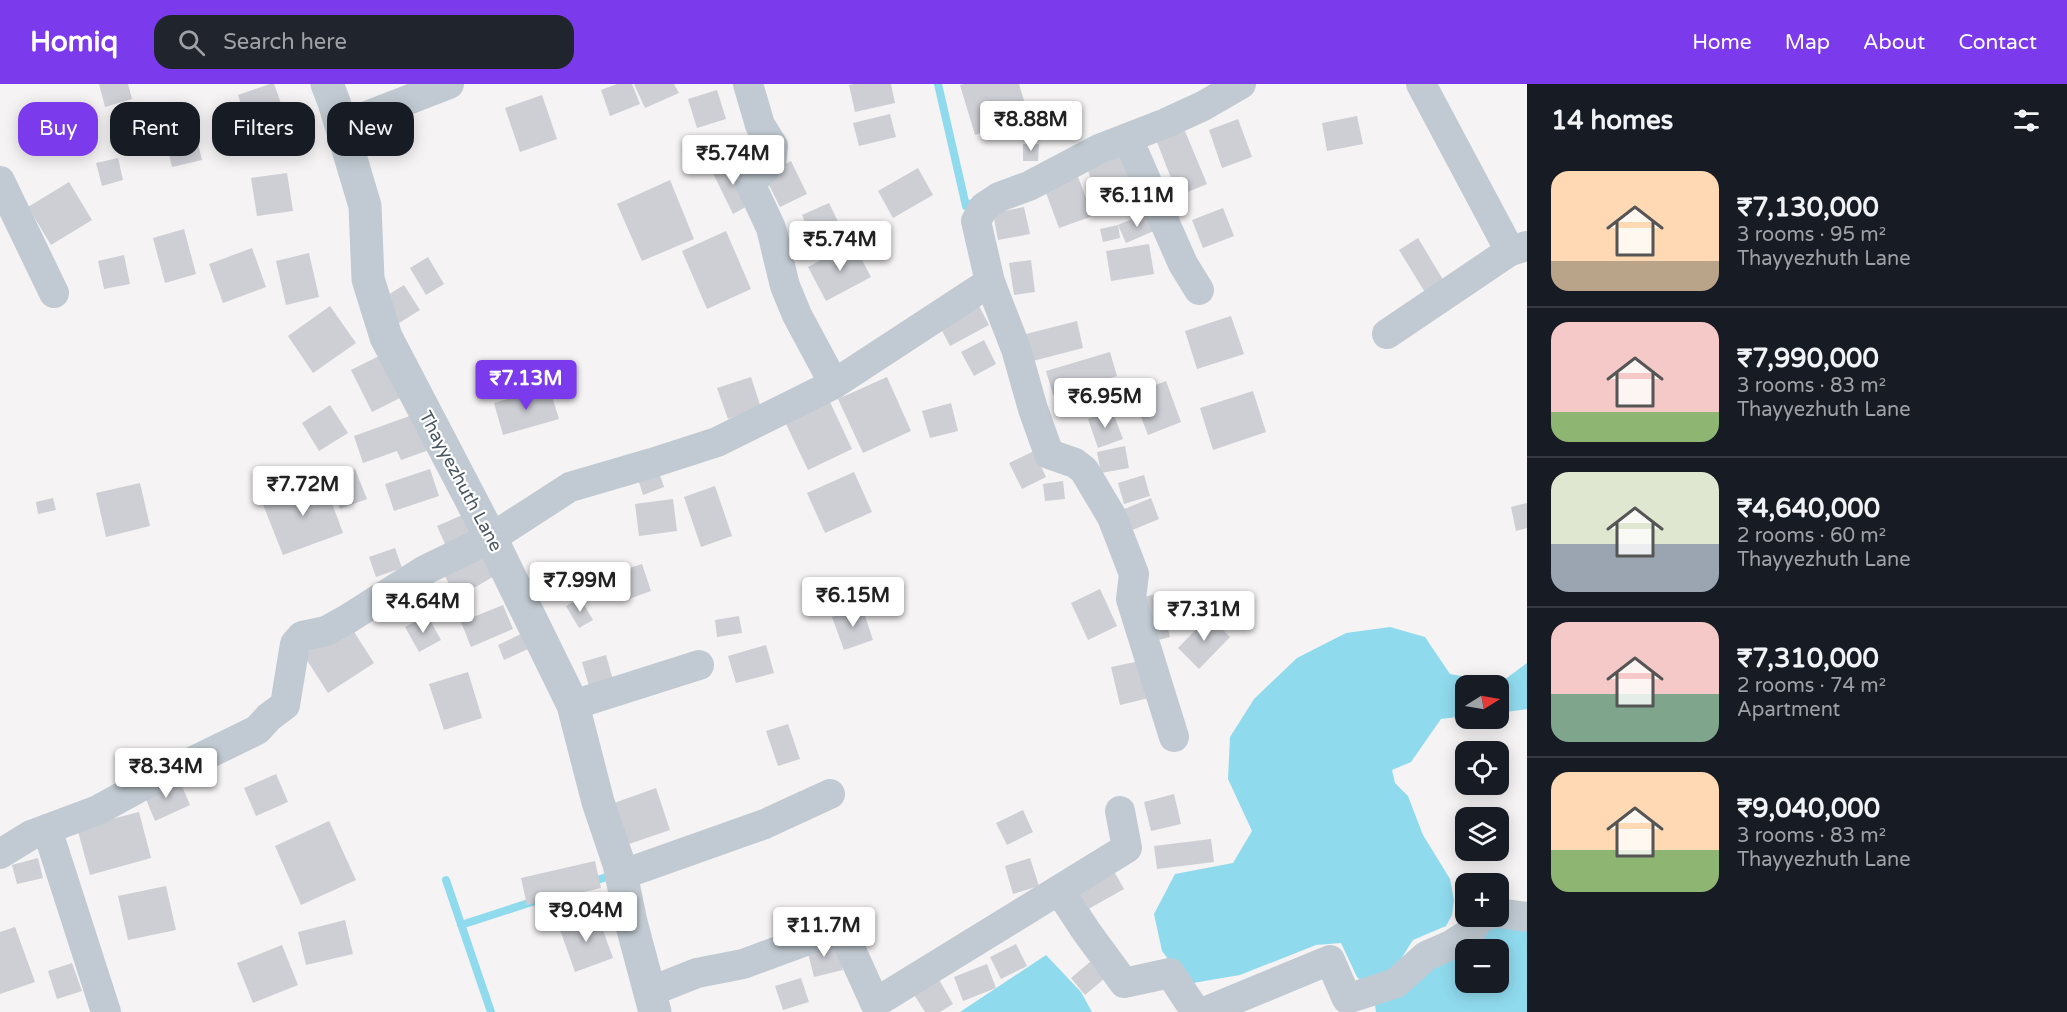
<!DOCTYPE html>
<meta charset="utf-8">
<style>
:root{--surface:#171b24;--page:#20242c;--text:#f1f3f6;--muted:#9ea1a6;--line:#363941;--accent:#7c3aed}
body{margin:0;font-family:"Varela Round",sans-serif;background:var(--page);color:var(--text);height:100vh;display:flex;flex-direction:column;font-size:22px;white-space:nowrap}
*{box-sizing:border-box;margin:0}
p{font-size:20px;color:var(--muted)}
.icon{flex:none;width:33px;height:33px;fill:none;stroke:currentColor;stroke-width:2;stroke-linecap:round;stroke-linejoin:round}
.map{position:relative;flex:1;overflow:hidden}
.details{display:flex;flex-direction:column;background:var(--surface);width:540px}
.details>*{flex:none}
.hud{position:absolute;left:18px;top:18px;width:570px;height:54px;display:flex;gap:12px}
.needle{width:39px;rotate:79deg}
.fabs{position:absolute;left:1455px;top:591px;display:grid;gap:12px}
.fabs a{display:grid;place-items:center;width:54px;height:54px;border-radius:12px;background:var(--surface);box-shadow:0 3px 15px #0003;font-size:30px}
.price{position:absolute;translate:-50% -51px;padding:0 14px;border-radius:6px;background:#fff;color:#222;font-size:20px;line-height:39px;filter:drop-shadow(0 2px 3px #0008)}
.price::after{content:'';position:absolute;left:50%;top:36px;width:18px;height:14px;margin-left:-9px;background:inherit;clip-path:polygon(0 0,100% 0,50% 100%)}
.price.selected{background:var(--accent);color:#fff}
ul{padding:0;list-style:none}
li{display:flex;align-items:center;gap:18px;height:150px;padding:0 24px}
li+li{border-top:2px solid var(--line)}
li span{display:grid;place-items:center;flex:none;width:168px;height:120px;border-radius:18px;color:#555}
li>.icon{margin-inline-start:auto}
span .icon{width:72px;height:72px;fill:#fffc;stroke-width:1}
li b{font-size:26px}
h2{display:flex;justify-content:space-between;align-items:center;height:72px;padding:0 24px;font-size:26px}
.pill{padding:0 21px;border-radius:18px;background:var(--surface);box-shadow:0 3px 15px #0003;font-size:21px;line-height:54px}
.pill.selected{background:var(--accent);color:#fff}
header{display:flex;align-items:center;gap:36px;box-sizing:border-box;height:84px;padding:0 30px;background:var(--accent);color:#fff}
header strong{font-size:28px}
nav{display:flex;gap:33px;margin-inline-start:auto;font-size:21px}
.search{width:420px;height:54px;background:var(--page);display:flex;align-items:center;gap:15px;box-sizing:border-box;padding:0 21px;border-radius:18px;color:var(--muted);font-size:22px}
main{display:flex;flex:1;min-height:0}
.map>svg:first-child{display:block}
</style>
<header>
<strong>Homiq</strong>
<div class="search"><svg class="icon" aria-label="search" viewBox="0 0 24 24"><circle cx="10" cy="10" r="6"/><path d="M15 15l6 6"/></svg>Search here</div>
<nav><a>Home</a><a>Map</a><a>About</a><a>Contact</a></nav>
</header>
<main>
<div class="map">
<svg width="1527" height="928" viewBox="0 0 1527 928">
<rect width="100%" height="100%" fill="#f5f3f3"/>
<g fill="#90daee" fill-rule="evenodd">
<polygon points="1390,543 1425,553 1450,590 1500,599 1527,579 1527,625 1499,629 1498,602 1466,602 1465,632 1441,635 1411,678 1392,686 1395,699 1408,712 1423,751 1450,795 1454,816 1452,831 1446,842 1413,856 1392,889 1364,899 1357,893 1341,859 1316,861 1240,891 1187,900 1162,867 1154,830 1175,790 1233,779 1252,747 1228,695 1230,653 1254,615 1297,574 1346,549"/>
<path d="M1527,827V928H1376L1375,921L1424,868ZM1466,866H1498V898H1466Z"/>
<polygon points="1046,871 1081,908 1092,928 960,928"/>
</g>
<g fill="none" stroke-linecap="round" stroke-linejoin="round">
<g stroke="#90daee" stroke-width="8">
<polyline points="938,0 966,122 977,117"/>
<polyline points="446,796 491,928"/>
<polyline points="589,799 615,790"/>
<polyline points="461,841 535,817"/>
</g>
</g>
<g fill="#cdcfd5">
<polygon points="99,0 128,0 132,15 105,23"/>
<polygon points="270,0 274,0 287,36 251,49 238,11"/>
<polygon points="617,0 632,0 640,20 610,32 601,6"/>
<polygon points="634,0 674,0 679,9 645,24"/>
<polygon points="854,0 891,0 895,19 855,28 849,1"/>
<polygon points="964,0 1019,0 1029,33 975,51 960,1"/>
<polygon points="717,6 726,35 697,44 688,15"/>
<polygon points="542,11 557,55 520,68 505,24"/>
<polygon points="145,20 156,55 129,63 118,29"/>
<polygon points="890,30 896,53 859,62 853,39"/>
<polygon points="1357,32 1363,60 1327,67 1322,39"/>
<polygon points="192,35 202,76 172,83 162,42"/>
<polygon points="1238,35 1252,73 1222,84 1209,46"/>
<polygon points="1185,47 1207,100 1178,112 1157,58"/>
<polygon points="1023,60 1039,60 1038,77 1023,77"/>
<polygon points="1127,66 1146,113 1105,130 1086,82"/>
<polygon points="118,74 123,96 102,102 96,79"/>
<polygon points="733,74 755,118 733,130 711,85"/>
<polygon points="791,77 807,110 780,123 764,91"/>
<polygon points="918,84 933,111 893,134 878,107"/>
<polygon points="1075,85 1093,132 1059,144 1042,98"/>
<polygon points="287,89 293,127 257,132 251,94"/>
<polygon points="670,96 694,155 642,177 617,120"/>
<polygon points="69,98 92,136 51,161 28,123"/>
<polygon points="829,119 842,146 814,159 802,131"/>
<polygon points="1024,123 1030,150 998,156 993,129"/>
<polygon points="1223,124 1234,152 1203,164 1192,136"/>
<polygon points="1148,128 1156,146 1126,159 1118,141"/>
<polygon points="1118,141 1120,154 1103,158 1100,145"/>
<polygon points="184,145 196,190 165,199 153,154"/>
<polygon points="726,147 751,205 707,225 682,167"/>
<polygon points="1418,154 1445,199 1426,210 1399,166"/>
<polygon points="853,159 871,193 826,217 808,183"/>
<polygon points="1149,160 1154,190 1111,197 1106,167"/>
<polygon points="252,164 266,203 223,219 209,180"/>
<polygon points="309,169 319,213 286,221 276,177"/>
<polygon points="124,171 130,200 104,205 98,177"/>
<polygon points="428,173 444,200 426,211 410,184"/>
<polygon points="1031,176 1035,208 1014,211 1009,179"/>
<polygon points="404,201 420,226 399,239 383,214"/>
<polygon points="977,218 989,241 950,262 938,239"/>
<polygon points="330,222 356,259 313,289 288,252"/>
<polygon points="1231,232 1244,270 1197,285 1185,247"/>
<polygon points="1077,237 1083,264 1029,278 1022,251"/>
<polygon points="984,256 996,280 974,292 961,268"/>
<polygon points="387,268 408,310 372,328 351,286"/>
<polygon points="1110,268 1117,292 1053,311 1046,287"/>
<polygon points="751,293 761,324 728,335 717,304"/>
<polygon points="887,293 911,347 863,369 838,315"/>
<polygon points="1166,297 1181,338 1148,351 1132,310"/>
<polygon points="549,303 559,335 503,351 494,319"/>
<polygon points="1253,307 1266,348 1213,366 1200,324"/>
<polygon points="830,318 852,365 808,386 786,340"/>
<polygon points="951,319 958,347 930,354 922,327"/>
<polygon points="330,321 348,349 319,367 302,339"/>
<polygon points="1112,326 1123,355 1098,364 1088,335"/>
<polygon points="415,330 429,366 401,376 397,367 363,379 354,352"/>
<polygon points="1125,362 1129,384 1101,389 1097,368"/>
<polygon points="1034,367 1046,393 1022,405 1009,379"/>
<polygon points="355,385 367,415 340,425 329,396"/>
<polygon points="430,385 439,412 394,427 385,400"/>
<polygon points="659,388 664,403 643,411 638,395"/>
<polygon points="854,388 872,428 825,449 807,409"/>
<polygon points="1144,391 1150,412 1124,420 1118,399"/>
<polygon points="323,395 343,449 283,471 262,418"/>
<polygon points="1063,397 1065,415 1045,417 1043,400"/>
<polygon points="140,399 150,442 106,453 96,409"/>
<polygon points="715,402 732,452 701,463 684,413"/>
<polygon points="53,414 56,426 38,430 36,418"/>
<polygon points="1151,414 1159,435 1130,447 1122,426"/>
<polygon points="673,415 677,447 639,452 635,420"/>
<polygon points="1527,419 1527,444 1516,447 1511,423"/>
<polygon points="467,429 479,455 449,469 437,442"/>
<polygon points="395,464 402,484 376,493 369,473"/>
<polygon points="482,466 496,491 457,514 443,489"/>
<polygon points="642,480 651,507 623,517 614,489"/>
<polygon points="1100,505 1117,542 1088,556 1071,519"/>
<polygon points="1159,509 1170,553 1147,559 1136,515"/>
<polygon points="580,514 593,536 579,544 566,522"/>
<polygon points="503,521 513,545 471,563 461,538"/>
<polygon points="862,523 873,556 844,566 832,533"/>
<polygon points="427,531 441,556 419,568 405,543"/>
<polygon points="739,532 742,549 717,553 715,536"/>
<polygon points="1209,532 1230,553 1199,585 1178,564"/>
<polygon points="349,540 374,579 328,609 303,570"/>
<polygon points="523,549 530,564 504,576 498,561"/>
<polygon points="766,561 774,589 736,599 728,572"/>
<polygon points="606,571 613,596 589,602 582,578"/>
<polygon points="1140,577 1149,614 1120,621 1111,583"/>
<polygon points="468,588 482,634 444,646 429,600"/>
<polygon points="788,640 800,675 778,682 766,647"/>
<polygon points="276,690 288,718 256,732 244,704"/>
<polygon points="178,693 190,721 155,737 143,708"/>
<polygon points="656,704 670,746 629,760 614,719"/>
<polygon points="1174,710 1181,740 1151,747 1144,718"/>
<polygon points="1023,726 1033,748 1007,761 996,739"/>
<polygon points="139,728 151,774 90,791 77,744"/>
<polygon points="329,737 356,796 301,821 275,762"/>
<polygon points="1211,755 1214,778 1157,785 1154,762"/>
<polygon points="38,774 43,794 17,800 12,781"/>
<polygon points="1030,774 1039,802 1013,810 1005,782"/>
<polygon points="595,777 601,804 527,821 521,794"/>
<polygon points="1111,782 1124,805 1083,828 1070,805"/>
<polygon points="166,802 176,846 128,856 118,812"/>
<polygon points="597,830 613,874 575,888 559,843"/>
<polygon points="345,836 353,870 306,881 298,848"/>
<polygon points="15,843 35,898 0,910 0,848"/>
<polygon points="835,854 843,886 814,893 806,861"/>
<polygon points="1016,860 1027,882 1001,895 990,873"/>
<polygon points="282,861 298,901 253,919 237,879"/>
<polygon points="1090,878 1104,895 1085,911 1071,894"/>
<polygon points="72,879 82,907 57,915 48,887"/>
<polygon points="987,880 996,904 963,917 954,893"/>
<polygon points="801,894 809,918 783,926 775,902"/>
<polygon points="938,894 953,920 940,928 925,928 913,909"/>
</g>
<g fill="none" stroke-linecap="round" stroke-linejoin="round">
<g stroke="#c1cad2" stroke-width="30">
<polyline points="748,0 760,41 773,62 771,79 750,99 771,144 785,202 797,231 834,300"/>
<polyline points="1421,0 1510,167 1527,162"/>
<polyline points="341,42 449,0"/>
<polyline points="1128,55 1183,180 1199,206"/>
<polyline points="0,97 54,209"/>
<polyline points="990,198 1016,265 1033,325 1049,370 1075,379 1084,386 1112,433 1134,490 1131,515 1174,653"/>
<polyline points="1387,250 1510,167"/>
<polyline points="573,621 699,581"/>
<polyline points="47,745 106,928"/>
<polyline points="0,770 31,751 98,726 138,704 257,646 269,633 285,621 295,560 302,552 326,547 346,536 425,486 491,454 570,403 652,379 717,358 834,300 990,198 976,137 984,123 999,113 1029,102 1099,65 1166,39 1203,22 1241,0"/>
<polyline points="621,791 765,740 830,710"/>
<polyline points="1059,806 1086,847 1124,899 1170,889 1196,928"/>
<polyline points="1498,829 1527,833"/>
<polyline points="649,908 697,889 743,880 841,844 875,919 1127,764 1120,727"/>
<polyline points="1204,928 1330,876 1347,915 1396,899 1426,872 1451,861 1470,849 1478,835 1486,832"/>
</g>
<polyline stroke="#c1cad2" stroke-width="33" points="327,0 334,18 365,122 368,195 386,253 491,454 573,621 598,718 619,780 631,838 655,928"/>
</g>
<g text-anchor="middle" stroke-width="4.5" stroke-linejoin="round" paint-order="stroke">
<g font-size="18" fill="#4a5661" stroke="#fff">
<text transform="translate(461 397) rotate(62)" y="6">Thayyezhuth Lane</text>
</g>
</g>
</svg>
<div class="fabs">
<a><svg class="needle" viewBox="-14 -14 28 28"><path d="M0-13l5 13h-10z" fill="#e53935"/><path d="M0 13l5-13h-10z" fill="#9ea1a6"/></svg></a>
<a><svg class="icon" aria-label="locate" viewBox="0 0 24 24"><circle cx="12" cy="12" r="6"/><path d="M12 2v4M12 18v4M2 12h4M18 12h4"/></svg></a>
<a><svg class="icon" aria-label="layers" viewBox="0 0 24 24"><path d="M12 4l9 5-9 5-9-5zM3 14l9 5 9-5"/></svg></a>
<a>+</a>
<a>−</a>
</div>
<b class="price" style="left:1031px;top:68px">₹8.88M</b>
<b class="price" style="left:733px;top:102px">₹5.74M</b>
<b class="price" style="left:1137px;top:144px">₹6.11M</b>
<b class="price" style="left:840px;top:188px">₹5.74M</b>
<b class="price selected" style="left:526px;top:327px">₹7.13M</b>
<b class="price" style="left:1105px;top:345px">₹6.95M</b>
<b class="price" style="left:303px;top:433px">₹7.72M</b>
<b class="price" style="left:580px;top:529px">₹7.99M</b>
<b class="price" style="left:853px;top:544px">₹6.15M</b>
<b class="price" style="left:423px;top:550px">₹4.64M</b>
<b class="price" style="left:1204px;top:558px">₹7.31M</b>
<b class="price" style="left:166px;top:715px">₹8.34M</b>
<b class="price" style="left:586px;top:859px">₹9.04M</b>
<b class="price" style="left:824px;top:874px">₹11.7M</b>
<div class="hud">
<a class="pill selected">Buy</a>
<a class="pill">Rent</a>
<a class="pill">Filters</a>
<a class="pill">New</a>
</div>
</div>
<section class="details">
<h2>14 homes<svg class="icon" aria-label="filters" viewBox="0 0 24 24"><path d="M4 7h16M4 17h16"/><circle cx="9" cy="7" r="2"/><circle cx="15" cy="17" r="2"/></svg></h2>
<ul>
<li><span style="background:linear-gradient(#ffd9b3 75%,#b9a48a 0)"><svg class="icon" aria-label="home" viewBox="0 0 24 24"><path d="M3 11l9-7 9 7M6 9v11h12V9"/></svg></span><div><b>₹7,130,000</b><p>3 rooms · 95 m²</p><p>Thayyezhuth Lane</p></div></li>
<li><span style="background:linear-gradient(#f6c9c9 75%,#8fb573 0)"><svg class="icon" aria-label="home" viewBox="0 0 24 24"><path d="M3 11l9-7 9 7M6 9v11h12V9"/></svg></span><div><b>₹7,990,000</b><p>3 rooms · 83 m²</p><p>Thayyezhuth Lane</p></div></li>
<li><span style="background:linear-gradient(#dfe7d0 60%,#9aa5b1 0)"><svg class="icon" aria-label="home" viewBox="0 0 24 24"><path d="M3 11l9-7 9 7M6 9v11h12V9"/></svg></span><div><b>₹4,640,000</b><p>2 rooms · 60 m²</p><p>Thayyezhuth Lane</p></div></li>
<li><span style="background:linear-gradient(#f6c9c9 60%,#7fa58c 0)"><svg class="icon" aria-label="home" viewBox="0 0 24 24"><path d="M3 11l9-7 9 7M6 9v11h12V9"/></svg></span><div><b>₹7,310,000</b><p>2 rooms · 74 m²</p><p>Apartment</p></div></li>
<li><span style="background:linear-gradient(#ffd9b3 65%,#8fb573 0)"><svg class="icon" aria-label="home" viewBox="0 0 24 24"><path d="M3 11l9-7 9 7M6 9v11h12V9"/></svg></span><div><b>₹9,040,000</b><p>3 rooms · 83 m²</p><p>Thayyezhuth Lane</p></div></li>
</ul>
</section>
</main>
